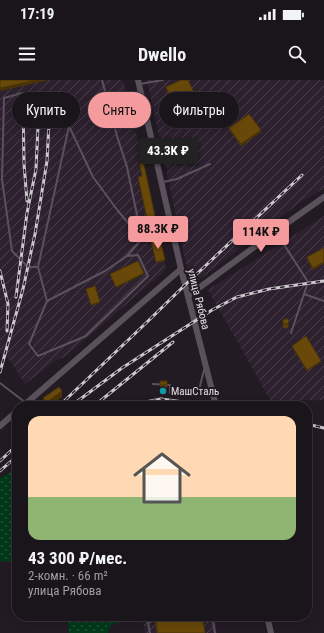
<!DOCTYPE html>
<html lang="ru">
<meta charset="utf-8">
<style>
:root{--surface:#1a141b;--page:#272128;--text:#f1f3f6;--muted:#9f9ea3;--line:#38333a;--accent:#f59b9e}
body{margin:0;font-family:"Roboto Condensed",sans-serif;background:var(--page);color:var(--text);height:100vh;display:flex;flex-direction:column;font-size:15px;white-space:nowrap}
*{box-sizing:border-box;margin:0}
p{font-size:13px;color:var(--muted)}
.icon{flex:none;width:22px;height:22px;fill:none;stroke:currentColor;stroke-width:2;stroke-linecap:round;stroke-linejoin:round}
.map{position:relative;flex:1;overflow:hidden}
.details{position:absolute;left:12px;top:321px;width:300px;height:220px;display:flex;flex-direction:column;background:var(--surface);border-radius:16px;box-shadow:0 2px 10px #0003,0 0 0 1px var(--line)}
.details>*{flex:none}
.banner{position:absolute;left:12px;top:12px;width:300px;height:36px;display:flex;gap:8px}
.price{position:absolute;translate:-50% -34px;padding:0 9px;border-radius:4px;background:var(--accent);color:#111;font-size:13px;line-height:26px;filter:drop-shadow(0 1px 2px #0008)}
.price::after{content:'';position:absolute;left:50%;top:24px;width:12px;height:9px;margin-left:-6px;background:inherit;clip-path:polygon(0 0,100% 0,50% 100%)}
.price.on{background:#222;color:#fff}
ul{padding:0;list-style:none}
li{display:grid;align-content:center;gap:8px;height:212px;padding:0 16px}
li span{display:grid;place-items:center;height:124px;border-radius:12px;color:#555}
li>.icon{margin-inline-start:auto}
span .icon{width:72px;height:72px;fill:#fffc;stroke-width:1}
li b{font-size:17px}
.pill{padding:0 14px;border-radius:18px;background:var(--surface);box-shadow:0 2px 10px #0003,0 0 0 1px var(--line);font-size:14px;line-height:36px}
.pill.on{background:var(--accent);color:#111}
.status{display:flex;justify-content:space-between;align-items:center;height:28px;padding:0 20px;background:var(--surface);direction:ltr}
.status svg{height:11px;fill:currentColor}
header{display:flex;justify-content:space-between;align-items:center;height:52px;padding:0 16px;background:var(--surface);font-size:18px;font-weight:700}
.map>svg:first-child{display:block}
</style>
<div class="status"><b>17:19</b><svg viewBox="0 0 49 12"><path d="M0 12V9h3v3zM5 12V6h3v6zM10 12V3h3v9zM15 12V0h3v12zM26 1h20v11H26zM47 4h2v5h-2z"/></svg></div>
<header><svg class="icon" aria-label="menu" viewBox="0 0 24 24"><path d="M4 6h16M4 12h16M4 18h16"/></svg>Dwello<svg class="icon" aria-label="search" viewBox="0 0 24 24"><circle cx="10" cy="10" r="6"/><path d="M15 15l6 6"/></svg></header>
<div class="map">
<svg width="324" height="553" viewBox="0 0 324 553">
<defs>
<pattern id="industrial-furrows" width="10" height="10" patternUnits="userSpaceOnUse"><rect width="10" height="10" fill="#2d212f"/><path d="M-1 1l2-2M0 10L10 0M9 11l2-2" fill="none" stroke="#4b414d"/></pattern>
<pattern id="green-dots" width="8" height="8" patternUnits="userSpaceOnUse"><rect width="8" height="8" fill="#02391b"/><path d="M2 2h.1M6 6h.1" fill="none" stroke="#27553c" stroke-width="1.8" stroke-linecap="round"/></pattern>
</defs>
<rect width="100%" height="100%" fill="#231b24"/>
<g fill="url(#industrial-furrows)">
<polygon points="0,0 123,0 143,81 166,190 65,277 56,280 25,304 8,278 2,277 0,270"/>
<polygon points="147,0 324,0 324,108 299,123 191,206"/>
<polygon points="324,136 324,320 271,321 208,210"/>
<polygon points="152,536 214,536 217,553 145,553 143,540"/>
</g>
<g fill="url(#green-dots)">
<polygon points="17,389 17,482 0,481 0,398"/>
<polygon points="67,536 135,536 110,546 108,553 69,553"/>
</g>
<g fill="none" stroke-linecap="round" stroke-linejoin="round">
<g stroke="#5b515c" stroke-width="2">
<polyline points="102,0 117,56 127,87 142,159 172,154"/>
<polyline points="140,4 163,0"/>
<polyline points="69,46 93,97 118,131 142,159 127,176 105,191 47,221 29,264 38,276 86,256 148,196 138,175 127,176"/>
<polyline points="163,102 177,99 210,84"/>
<polyline points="276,152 308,202 291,253"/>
<polyline points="38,187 28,187 12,171 2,99 4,18 22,13 39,13 69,46 38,187 47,221"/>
<polyline points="304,214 324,221"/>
<polyline points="0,303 30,326"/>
<polyline points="153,304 170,305 170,313 190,316 199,310 204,290"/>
<polyline points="212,536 215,553"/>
<polyline points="150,553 148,543 161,536"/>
</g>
<g stroke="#5b515c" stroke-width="6">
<polyline points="138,0 181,189 216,326"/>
<polyline points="188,216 276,151 324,117"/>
<polyline points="23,326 181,189"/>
<polyline points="0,346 17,331"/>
<polyline points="267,536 271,553"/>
</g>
<g stroke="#ccc7cd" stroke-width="3">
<g id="rail">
<polyline points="23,17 24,84 27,121"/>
<polyline points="0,191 8,224 7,251"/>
<polyline points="16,217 27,133 36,89 39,24"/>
<polyline points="0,292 23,209 35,154 47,81 49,43"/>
<polyline points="59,326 145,244 185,205 302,95"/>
<polyline points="71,326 122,288 212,230 237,217 269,209 324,201"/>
<polyline points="94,326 173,262"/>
<polyline points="125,326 161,319 214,326"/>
<polyline points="307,344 324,348"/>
<polyline points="0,381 17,365"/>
<polyline points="0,391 17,376"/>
</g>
</g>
<use href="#rail" stroke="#231b24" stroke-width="1.5" stroke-dasharray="4.5" stroke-linecap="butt"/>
</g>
<g fill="#5a3f09">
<polygon points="166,7 197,20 176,30 166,9"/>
<polygon points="229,48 261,52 241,66 229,49"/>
<polygon points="324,168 313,190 307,179 307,177"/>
<polygon points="285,239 289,246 287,248 285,249 283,247 283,240"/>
<polygon points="292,266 321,282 307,291 292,267"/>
<rect x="160" y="301" width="7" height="12"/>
<polygon points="62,317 49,326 45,326 43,324 43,318"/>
<polygon points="155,537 205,553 157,553 155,543"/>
</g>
<g fill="#4a3307">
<polygon points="37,0 49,0 0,11 0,8"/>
<polygon points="197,19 197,20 176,30 176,29"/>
<polygon points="261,50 261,52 241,66 241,64"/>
<polygon points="158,150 158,151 150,153 150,152"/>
<polygon points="165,180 165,181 156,183 156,182"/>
<polygon points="324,182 324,184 313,190 313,188"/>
<polygon points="144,193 144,194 116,208 116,207"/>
<polygon points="100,222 100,223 91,226 91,225"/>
<polygon points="321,281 321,282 307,291 307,290"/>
<polygon points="62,311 62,317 49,326 46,326 46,323"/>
</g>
<g fill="#69490a" stroke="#4a3307">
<polygon points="0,0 37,0 0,8"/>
<polygon points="181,0 188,0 197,19 176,29 166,7"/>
<polygon points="249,34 261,50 241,64 229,48"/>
<polygon points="143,80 158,150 150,152 138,97 142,96 139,81"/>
<polygon points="160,159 165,180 156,182 151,161"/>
<polygon points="324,168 324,182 313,188 307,177"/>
<polygon points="138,181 144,193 116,207 110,194"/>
<polygon points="95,206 100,222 91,225 86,209"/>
<polygon points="285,239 288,239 289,242 287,244 285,244 283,243 283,240"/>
<polygon points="306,256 321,281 307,290 292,266"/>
<rect x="160" y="301" width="7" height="4"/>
<polygon points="59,307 62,311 46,323 43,318"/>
<polygon points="164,536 202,536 205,553 158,553 155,537"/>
</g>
<circle fill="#0f9aa8" stroke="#231b24" stroke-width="1.5" cx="163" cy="311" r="4"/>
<g text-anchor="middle" stroke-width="4" stroke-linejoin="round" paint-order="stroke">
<g font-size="11" fill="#e3dee4" stroke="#231b24">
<text transform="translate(199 219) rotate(76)" y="4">улица Рябова</text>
</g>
<g font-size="11" fill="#e3dee4" stroke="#231b24" text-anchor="start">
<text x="171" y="315">МашСталь</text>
</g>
</g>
</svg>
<b class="price on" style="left:168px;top:92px">43.3K ₽</b>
<b class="price" style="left:158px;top:170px">88.3K ₽</b>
<b class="price" style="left:261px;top:173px">114K ₽</b>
<div class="banner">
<a class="pill">Купить</a>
<a class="pill on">Снять</a>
<a class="pill">Фильтры</a>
</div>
<section class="details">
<ul>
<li><span style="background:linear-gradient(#ffd9b3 65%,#8fb573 0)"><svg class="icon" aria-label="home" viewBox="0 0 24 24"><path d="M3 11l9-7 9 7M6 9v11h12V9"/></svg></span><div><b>43 300 ₽/мес.</b><p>2-комн. · 66 m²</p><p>улица Рябова</p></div></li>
</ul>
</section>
</div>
